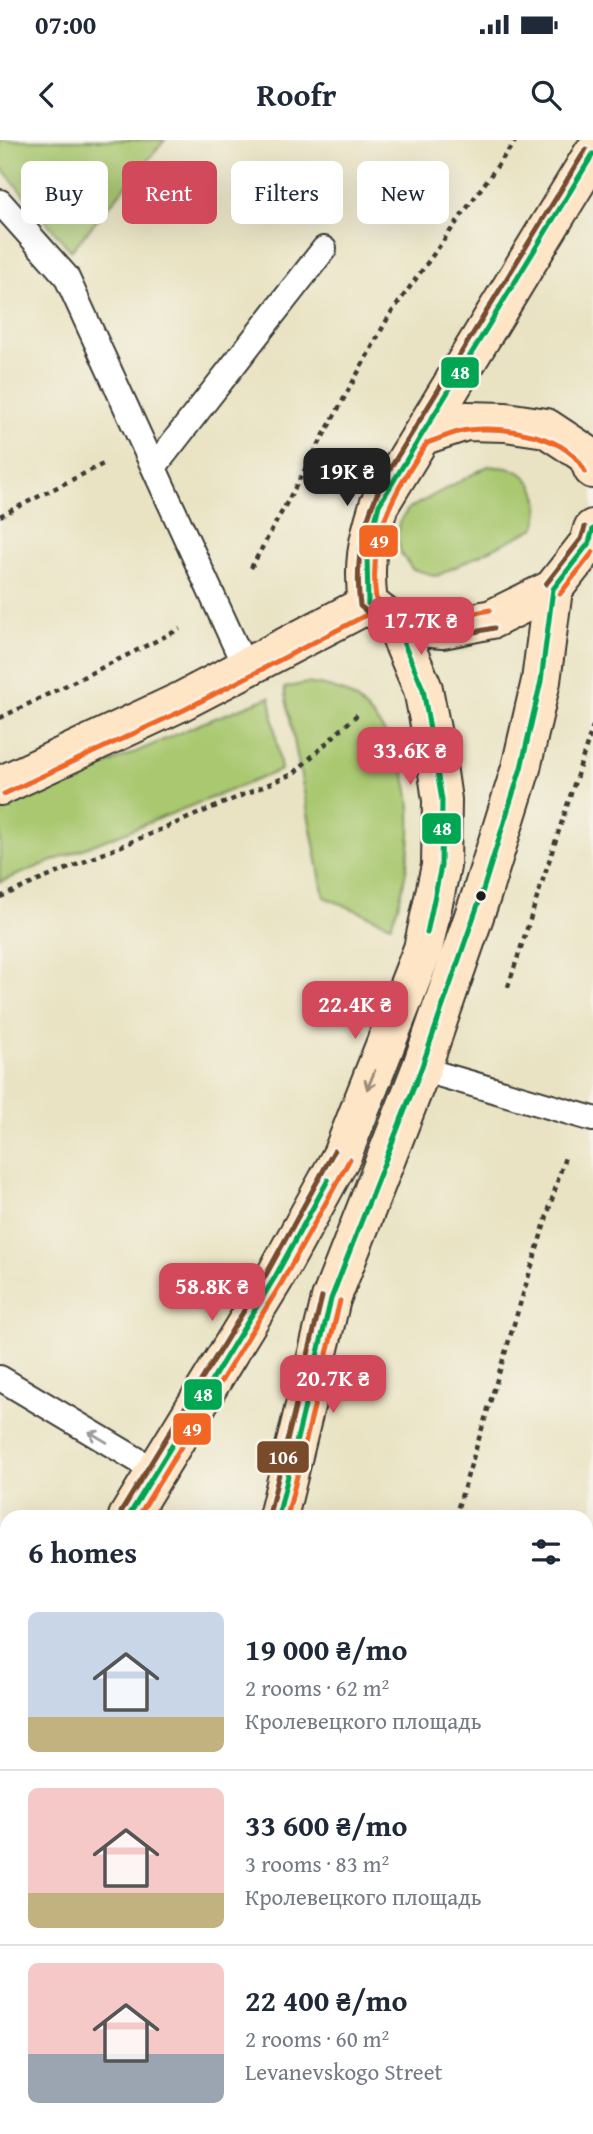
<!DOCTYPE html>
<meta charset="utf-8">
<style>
:root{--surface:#fff;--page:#f2f2f3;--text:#1f2937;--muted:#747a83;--line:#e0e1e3;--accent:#d1495b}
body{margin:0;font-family:"Gentium Book Plus",serif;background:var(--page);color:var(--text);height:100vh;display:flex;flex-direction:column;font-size:26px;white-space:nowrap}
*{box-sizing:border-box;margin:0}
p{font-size:23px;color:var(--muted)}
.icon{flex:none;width:38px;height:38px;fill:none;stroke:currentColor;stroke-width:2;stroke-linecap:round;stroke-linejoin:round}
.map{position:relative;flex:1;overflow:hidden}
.drawer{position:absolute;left:0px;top:1370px;width:593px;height:625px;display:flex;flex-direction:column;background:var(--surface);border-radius:21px 21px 0 0;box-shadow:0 7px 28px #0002}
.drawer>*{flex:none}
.hud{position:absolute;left:21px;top:21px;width:551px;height:63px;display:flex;gap:14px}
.price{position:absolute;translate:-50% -60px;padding:0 16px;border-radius:14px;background:var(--accent);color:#fff;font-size:23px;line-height:46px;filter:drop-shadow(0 2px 4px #0008)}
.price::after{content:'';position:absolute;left:50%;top:42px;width:21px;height:16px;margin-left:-10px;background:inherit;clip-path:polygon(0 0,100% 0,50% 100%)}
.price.active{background:#222;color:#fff}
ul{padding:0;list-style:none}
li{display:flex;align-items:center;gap:21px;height:175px;padding:0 28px}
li+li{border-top:2px solid var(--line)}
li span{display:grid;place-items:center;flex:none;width:196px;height:140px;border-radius:10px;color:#555}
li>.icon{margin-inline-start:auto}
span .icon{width:84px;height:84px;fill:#fffc;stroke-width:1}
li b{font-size:30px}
h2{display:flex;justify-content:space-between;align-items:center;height:84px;padding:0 28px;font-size:30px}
.chip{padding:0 24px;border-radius:10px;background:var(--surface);box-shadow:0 7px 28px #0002;font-size:24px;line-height:63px}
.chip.active{background:var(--accent);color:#fff}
.status{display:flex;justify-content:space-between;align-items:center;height:49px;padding:0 35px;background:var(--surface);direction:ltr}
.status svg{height:19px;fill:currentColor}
header{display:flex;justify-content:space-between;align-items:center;height:91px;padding:0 28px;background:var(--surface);font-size:32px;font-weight:800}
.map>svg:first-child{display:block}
</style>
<div class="status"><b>07:00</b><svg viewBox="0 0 49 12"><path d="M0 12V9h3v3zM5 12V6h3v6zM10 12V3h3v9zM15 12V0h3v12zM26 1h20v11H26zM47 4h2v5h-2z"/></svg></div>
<header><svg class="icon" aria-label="back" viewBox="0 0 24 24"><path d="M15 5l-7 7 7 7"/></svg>Roofr<svg class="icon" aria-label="search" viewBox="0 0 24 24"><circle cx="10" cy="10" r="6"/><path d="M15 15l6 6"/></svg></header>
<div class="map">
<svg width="593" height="1994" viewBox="0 0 593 1994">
<rect width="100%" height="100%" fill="#f7f3e8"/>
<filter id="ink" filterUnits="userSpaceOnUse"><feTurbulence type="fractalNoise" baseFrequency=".0143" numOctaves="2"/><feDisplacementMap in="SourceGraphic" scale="14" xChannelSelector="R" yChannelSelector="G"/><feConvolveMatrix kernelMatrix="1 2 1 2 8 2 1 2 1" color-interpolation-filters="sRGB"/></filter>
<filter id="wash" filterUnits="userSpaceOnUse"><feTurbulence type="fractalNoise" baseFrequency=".00686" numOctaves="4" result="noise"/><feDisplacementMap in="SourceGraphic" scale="28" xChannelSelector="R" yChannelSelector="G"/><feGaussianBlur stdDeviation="1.57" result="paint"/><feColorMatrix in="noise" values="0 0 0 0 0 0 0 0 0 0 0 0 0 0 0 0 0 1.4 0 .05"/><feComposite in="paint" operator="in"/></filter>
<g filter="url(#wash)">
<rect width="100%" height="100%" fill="#e9e3c3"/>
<g fill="#a9c870" stroke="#627246" stroke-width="2">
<polygon points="0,0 165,0 71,111 0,26"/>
<path d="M488,326C499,327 511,327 521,333C540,345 542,370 535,388L437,436L412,429L401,413L397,398L399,383L408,369Z"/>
<path d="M307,543C317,545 329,546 338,550C352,554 367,569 376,580C385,592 395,607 400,622C419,667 409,741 391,785L324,757L284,548Z"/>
<polygon points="270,557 281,630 0,742 0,671 200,584"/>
</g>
</g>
<g filter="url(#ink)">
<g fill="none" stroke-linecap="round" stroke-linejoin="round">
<g stroke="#3b3a35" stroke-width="28">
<g id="lane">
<polyline points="0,62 66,136 246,529"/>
<polyline points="154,327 324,109"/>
<polyline points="421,929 593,979"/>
<polyline points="0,1238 156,1331"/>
<polyline points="586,1627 593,1606"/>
<polyline points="466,1994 468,1988"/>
</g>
</g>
<g stroke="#3b3a35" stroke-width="42">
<g id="secondary">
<path d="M593,14L379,365C367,403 363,425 368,464L396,485L443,489L492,479L553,449L589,403L593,389"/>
<polyline points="421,296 466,281 506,282 546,288 587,315 593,329"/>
<polyline points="0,646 180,562 368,464"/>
<polyline points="128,1377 275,1137 342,1015 423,809 441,726 442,660 434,605 423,549 396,485"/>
<polyline points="278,1377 331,1159 421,929 482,753 521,628 541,541 553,449"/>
<polyline points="0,1588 7,1577"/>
<polyline points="132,1994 133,1988"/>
</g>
</g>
<g stroke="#3b3a35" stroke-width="4.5" stroke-dasharray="5 5" stroke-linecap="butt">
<polyline points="0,376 105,323"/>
<polyline points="251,428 389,176 516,0"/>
<polyline points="0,578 180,489"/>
<polyline points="0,757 293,634 360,572"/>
<polyline points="508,847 593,586"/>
<polyline points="455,1377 565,1017"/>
<polyline points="0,1698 7,1686"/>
<polyline points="0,1809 7,1812"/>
<polyline points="263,1994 264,1988"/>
</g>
<use href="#lane" stroke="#fff" stroke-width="24"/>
<use href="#secondary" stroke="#fee5c5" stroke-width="38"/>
<g stroke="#f7f3e8" stroke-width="10">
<g id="bus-1">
<polyline points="368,464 367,414 379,365 593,14"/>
<polyline points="396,485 423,549 442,660 441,726 427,793"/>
<polyline points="128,1377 275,1137 328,1040"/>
<polyline points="278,1377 331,1159 421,929 482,753 521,628 541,541 553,449 589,403 593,389"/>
</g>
</g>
<g stroke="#f7f3e8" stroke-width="10">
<g id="bus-2">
<polyline points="560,454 593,412"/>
<path d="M490,470L442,480L399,476L376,459C368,396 393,354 427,303C440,299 455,291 468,290C505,286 569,295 585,332"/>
<polyline points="4,654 184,570 372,472"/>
<polyline points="138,1377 282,1142 350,1019"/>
<polyline points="287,1377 340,1161"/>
</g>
</g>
<g stroke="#f7f3e8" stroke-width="10">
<g id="bus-3">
<polyline points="546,444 581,399 585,387"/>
<path d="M494,488L444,498L394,494L360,466C354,417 364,376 388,332L586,9"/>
<polyline points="121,1372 267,1133 334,1011"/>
<polyline points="269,1375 322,1157"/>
</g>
</g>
<use href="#bus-1" stroke="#00a651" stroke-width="5"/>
<use href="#bus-2" stroke="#f26522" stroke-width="5"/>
<use href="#bus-3" stroke="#7a4b2a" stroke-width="5"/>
</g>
<defs><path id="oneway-shaft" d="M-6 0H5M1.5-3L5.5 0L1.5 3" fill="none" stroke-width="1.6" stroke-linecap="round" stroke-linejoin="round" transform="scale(1.75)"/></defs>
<use stroke="#988b79" href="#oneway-shaft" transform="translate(371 940) rotate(112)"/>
<use stroke="#999" href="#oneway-shaft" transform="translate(98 1297) rotate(-149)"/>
</g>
<circle fill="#1c1c1c" stroke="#f7f3e8" stroke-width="2.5" cx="481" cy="756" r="6"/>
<g stroke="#f7f3e8" stroke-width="2.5">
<rect x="440" y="216" width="40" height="33" rx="7" fill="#00a651"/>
<rect x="358" y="384" width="41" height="34" rx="7" fill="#f26522"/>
<rect x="421" y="672" width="41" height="33" rx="7" fill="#00a651"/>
<rect x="183" y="1238" width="40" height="33" rx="7" fill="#00a651"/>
<rect x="172" y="1272" width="40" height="34" rx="7" fill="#f26522"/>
<rect x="256" y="1300" width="54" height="34" rx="7" fill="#7a4b2a"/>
</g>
<g font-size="19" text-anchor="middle" font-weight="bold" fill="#fff">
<text x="460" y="239">48</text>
<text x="379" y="408">49</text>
<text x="442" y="695">48</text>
<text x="203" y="1261">48</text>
<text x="192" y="1296">49</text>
<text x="283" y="1324">106</text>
</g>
</svg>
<b class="price active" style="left:347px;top:368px">19K ₴</b>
<b class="price" style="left:421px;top:517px">17.7K ₴</b>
<b class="price" style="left:410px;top:647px">33.6K ₴</b>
<b class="price" style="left:355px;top:901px">22.4K ₴</b>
<b class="price" style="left:212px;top:1183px">58.8K ₴</b>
<b class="price" style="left:333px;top:1275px">20.7K ₴</b>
<div class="hud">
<a class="chip">Buy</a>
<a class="chip active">Rent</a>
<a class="chip">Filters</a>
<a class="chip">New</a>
</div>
<section class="drawer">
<h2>6 homes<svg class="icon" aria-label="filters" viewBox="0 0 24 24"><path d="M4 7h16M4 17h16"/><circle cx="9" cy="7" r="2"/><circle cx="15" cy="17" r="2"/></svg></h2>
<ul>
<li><span style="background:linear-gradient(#c9d6e8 75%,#c2b280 0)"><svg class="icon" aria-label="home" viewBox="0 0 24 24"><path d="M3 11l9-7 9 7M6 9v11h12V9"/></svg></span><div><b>19 000 ₴/mo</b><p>2 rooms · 62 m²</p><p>Кролевецкого площадь</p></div></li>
<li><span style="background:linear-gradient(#f6c9c9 75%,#c2b280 0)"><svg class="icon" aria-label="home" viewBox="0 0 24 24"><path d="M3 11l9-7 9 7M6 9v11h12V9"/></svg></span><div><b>33 600 ₴/mo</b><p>3 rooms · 83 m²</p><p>Кролевецкого площадь</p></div></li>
<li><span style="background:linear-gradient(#f6c9c9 65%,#9aa5b1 0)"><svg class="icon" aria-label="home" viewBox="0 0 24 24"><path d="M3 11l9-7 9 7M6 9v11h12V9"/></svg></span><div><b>22 400 ₴/mo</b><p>2 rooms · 60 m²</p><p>Levanevskogo Street</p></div></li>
</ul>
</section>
</div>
